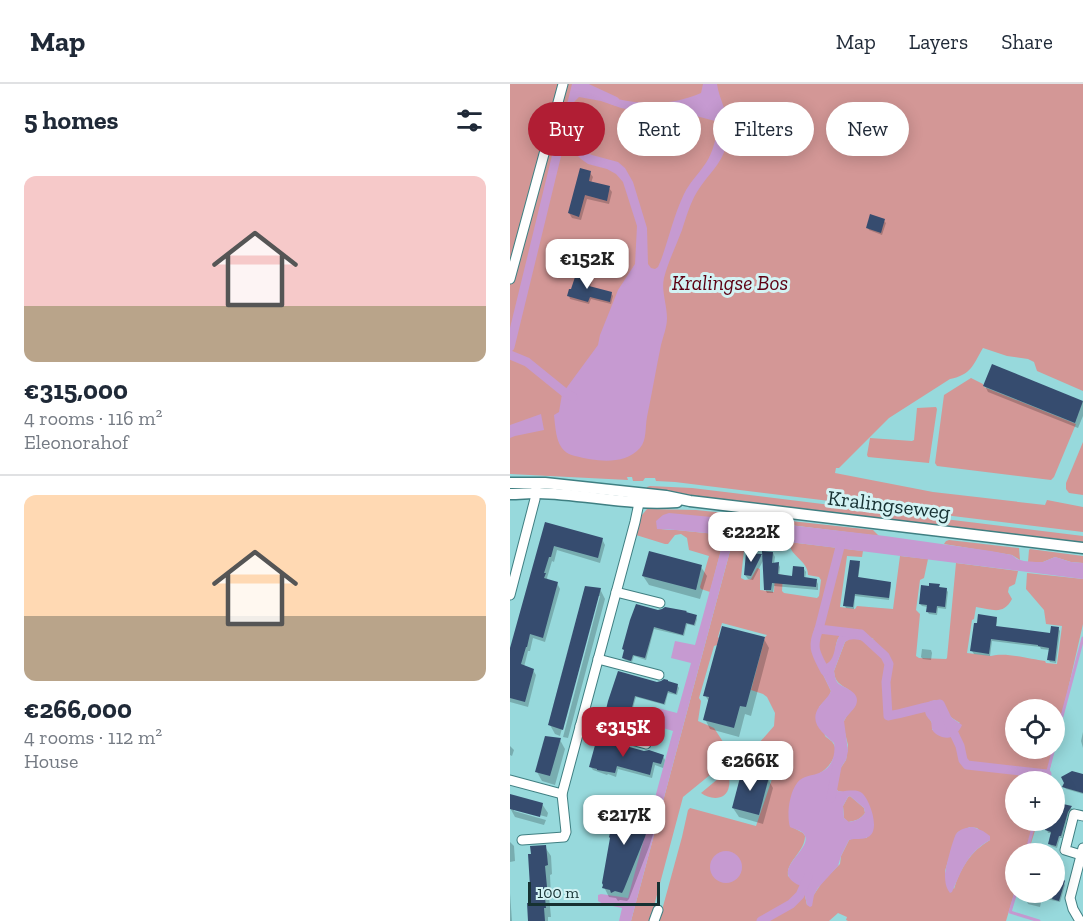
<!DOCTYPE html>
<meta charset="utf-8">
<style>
:root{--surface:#fff;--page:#f2f2f3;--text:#1f2937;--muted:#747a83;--line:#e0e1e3;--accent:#b11e34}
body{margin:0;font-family:"Zilla Slab",serif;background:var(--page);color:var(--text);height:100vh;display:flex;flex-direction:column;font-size:22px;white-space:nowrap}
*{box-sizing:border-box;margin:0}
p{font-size:20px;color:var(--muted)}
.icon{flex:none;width:33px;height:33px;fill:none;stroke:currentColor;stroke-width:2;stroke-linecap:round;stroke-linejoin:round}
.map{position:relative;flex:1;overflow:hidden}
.sheet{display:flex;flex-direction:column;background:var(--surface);width:510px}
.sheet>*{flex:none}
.hud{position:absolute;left:18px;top:18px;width:465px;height:54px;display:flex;gap:12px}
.buttons{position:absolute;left:495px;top:615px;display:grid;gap:12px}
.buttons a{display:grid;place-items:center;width:60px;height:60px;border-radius:50%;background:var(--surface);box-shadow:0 3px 15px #0003;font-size:30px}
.scale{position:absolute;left:18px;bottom:15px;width:132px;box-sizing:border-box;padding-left:6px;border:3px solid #163132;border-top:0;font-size:16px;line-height:21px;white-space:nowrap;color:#163132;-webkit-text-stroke:4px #d3f3f4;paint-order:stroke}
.price{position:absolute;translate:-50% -51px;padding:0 14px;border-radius:12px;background:#fff;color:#222;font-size:20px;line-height:39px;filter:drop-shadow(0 2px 3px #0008)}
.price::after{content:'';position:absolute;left:50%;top:36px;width:18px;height:14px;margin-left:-9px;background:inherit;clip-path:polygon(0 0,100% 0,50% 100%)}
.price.active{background:var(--accent);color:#fff}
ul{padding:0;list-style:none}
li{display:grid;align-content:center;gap:12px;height:318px;padding:0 24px}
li+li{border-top:2px solid var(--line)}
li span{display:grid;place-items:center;height:186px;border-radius:12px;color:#555}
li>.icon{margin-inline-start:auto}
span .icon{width:108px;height:108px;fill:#fffc;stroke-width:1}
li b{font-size:26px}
h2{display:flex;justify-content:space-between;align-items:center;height:72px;padding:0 24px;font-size:26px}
.chip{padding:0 21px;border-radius:27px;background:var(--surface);box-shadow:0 3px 15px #0003;font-size:21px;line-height:54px}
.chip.active{background:var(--accent);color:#fff}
header{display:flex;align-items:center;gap:36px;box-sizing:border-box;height:84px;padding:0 30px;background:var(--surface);border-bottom:2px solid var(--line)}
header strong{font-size:28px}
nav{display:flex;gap:33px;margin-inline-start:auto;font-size:21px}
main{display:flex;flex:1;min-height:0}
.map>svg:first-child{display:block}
</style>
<header>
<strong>Map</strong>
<nav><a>Map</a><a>Layers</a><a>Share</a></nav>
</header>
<main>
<section class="sheet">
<h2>5 homes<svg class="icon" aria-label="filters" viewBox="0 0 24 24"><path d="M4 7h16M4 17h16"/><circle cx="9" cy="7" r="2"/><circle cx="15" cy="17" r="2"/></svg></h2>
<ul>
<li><span style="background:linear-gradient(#f6c9c9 70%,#b9a48a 0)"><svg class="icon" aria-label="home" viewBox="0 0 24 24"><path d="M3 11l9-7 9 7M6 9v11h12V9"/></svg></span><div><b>€315,000</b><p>4 rooms · 116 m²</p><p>Eleonorahof</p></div></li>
<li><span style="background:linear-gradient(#ffd9b3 65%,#b9a48a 0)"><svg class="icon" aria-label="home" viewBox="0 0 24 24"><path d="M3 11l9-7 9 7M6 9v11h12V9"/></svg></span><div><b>€266,000</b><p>4 rooms · 112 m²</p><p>House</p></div></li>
</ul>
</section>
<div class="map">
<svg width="573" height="837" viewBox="0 0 573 837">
<rect width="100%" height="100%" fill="#97d9dc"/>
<g fill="#d39796" fill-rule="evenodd">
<path d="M0,0H573V307L527,287L524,278L518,275L497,272L473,264C463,281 461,291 440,295L379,334L329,384H326L325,389L423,408L535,421L537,416L573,423V448L165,398L146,397L145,394H135L133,397H123L122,393H117L118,396L0,390Z"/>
<polygon points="461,294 473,300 474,303 566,340 544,393 541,396 427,382 425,379 434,311"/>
<polygon points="426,323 427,325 419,379 358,373 357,371 360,354 402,357 404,356 407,324"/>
<polygon points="573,358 573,411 559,409 556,405 556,399"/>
<polygon points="140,402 182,404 573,452 573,458 136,407 137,403"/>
<polygon points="137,425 186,426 273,435 274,441 234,436 151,446 166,446 215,451 200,508 191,505 190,503 199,472 179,466 177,454 171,450 165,451 158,460 155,460 126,451 132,431"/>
<polygon points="281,437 363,446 369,452 280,441"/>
<path d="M224,452L269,457L268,460H250L234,466L231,494L235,496L241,495L247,484L250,485V506L264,508L265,490L273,491L272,507L274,509L307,514L309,512L311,496L309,493L298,491C298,476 280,473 279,458L353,467L352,473L337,472L330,523L345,525L347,522L383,525L390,472L418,475L414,494L410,496L406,526L410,530L406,572L409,574L436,575L437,574L446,479L508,487L505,500L499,503L498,508L502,515C493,532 482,525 466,523L464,535L462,536L457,569L481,572C496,568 520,575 535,577L536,579L547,580L552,542L536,540L534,526L516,505L517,489L573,495V540L537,697L506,698V736L528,737L518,769L506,770L505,807L496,837H338L336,836L337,833L328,829L319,837H149L172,753L178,726L180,724L246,742L262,695L260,681L237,675L242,667L264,642L265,629L257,613L253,610L241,606L255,553L257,551L212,539L208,553L209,554L207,561L204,562L189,614L191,617L188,637L204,644L221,670L222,673L173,713L140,837H121ZM336,546L364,555H339L335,558L324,587C325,605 340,600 346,615L334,637L333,641L338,661L336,676L322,697L323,700L328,707L355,713L357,754H343L339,756L331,772L330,780L313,797L297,821L293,803L278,792C276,777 295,768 295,752L293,749L280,742L310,689C319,684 330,669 323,659C322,657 317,654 315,652L309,623L319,612L321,607L307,578C309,579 316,580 318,580C327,577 324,559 329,553C330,550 334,548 336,546ZM425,616L442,634L450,639L422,646V639L415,627L418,619ZM506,626H544V664H506ZM460,743L467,744L480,756C461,767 450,784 444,805L435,791V787L446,751L448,748Z"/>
<polygon points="439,456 509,464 510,476 502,471 434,460 436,457"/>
<polygon points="520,465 573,472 573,479 561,478 545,473 533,478 518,478 519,466"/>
<path d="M215,689L219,692C219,694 220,700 219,702C217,717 200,716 191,709Z"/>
<path d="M340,712L354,724L355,729C351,735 345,737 338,738L334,734L333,722L338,713Z"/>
</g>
<g fill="#c69ad1" fill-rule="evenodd">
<path d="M62,0H69L73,5C112,19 152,26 191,9L193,0H207C209,15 218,28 218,44C218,77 202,84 187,108C180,119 176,134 172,146C166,162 158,178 154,194C151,206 157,221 157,234C157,243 153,253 151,261C146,285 142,309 137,333C135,343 137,356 130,364C114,382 85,377 65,372C46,368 46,348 44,331L49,328L52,310L88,261L90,251L108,206L125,180L127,142L113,98L106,90L97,85L78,80L71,75L65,69L59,55L49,52ZM69,13L91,17L111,24L131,28L175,30L186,32L205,37L208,44C205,58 202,72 193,83C186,93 180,98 174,110C164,131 159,154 151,176L148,183L145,185L141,184L138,180L137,144L123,98L115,84L108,78L82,71L75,68L69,58L61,25L63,19Z"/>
<polygon points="31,330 34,346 5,352 0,354 0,341"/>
<polygon points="159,429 234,436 375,452 481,467 502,471 507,475 514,477 526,478 533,478 545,473 561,478 573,479 573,495 287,459 224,452 121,837 109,837 112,824 93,820 88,817 88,811 91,810 118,814 163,647 143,641 148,624 167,629 181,579 161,574 165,557 185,561 215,451 166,446 147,445 146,437 153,431"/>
<path d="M336,546L360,553L365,557L363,559C353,558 344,552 335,558L324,587C325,591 325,597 329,600C336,605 351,608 346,621C343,627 337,631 334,637L338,667L336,676L322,697L323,700L328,707C335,708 346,704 352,709C360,716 371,747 358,753C353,756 345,754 339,756L331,772L328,782L308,804L304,811L302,822L300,823L297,821L293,803C291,801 287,801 285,799C261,784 307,763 293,749C290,746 284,745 280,743C276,730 280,700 293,694C299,691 306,691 311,688C322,684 326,670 324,659C314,650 298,639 309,623C313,617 318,614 321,607L307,579L308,576L316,580C329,574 321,554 336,546ZM340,712L354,724L355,729C351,735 345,737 339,738L334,734L333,722L338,713Z"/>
<path d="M425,616L442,634L452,641C448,650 442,656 432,653C429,652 425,650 423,647C421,644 422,640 421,637C413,630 414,625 420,617Z"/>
<path d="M463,743L473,747L480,752V756C457,769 452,786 442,808L440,809C436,804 435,798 435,791C435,785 443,755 446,750C450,745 457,743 463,743Z"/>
<circle cx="216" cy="783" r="16"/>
</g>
<g fill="#0003">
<polygon points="80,89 83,93 81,99 99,104 102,108 99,120 77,115 71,136 62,134 59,129"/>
<polygon points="374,137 376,139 372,151 359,146 358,144"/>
<polygon points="58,165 66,167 65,173 57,171"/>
<polygon points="80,195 82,198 80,204 101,209 103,212 101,220 81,215 79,220 60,215 59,212"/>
<polygon points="483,282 573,318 573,332 568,344 478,308 475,302"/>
<polygon points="36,440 92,455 95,461 90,479 47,466 44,478 42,477 37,494 38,496 47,499 50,505 35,558 23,554 20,567 18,567 14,583 23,586 26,591 18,623 0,618 0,570"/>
<polygon points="263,469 265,473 264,480 268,479 270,483 269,492 284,494 294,485 296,488 295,495 306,496 308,500 308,506 264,502 263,509 257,509 255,505 254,475 243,496 238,495 235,491 237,471 254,472"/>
<polygon points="349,478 350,481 348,495 380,499 381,502 379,516 345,512 344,525 336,524 335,522"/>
<polygon points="191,483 197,492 190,515 139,501 133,492"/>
<polygon points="429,502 430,505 436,505 438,508 436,525 428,524 427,531 419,530 417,527 418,523 412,522 410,520"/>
<polygon points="76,504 85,506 86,504 90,505 95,515 58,654 53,653 90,512 87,512 50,652 45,650 40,641"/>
<polygon points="148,527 186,532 187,535 185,542 177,540 174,552 144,545 136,576 124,572 122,578 115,576 113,574"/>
<polygon points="486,534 487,537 486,544 542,551 548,544 550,547 546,579 540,578 539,576 540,566 531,565 530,563 482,557 480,572 464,570 462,567"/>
<polygon points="254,555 259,564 241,632 235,630 229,653 200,645 195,635 199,618 195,611"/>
<polygon points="412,565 421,566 422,569 421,576 413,575 411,573"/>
<polygon points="147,599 167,601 169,604 167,611 158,609 155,621 126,613 116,649 96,644 95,641 100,618"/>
<polygon points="573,648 573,664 571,657"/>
<polygon points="50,656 55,665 45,701 32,697 27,688"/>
<polygon points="0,662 4,666 2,672 0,671"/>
<polygon points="153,672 155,676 153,684 145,681 142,694 108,685 106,693 98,690 97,691 83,686 80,682"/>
<polygon points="573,692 573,710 556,705 554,703"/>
<polygon points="258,695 263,704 253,740 229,733 223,724"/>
<polygon points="544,719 561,724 563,726 558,731 552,754 550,754 547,764 541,762 539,759 542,749 538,749 537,746 544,736"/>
<polygon points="32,720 38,729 37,733 4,724 4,727 36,736 34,741 5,733 0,724"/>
<polygon points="141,731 146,741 139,763 119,815 117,817 110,816 108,817 106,814 99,813 94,803"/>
<polygon points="0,758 4,762 5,777 0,778"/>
<polygon points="35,763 41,772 42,790 40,791 41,812 39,812 41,833 38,833 38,837 20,837"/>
<polygon points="501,785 506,786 504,799 499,798 498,796"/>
<polygon points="553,798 555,801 550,818 532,814 530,823 518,820 517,817 519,808 544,808"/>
<polygon points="0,809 2,837 0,837"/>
</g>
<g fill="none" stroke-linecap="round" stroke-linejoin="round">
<g stroke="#c69ad1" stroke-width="3">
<polyline points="544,662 573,554"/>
<polyline points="535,698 544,664"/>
<polyline points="516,770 525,736"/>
<polyline points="506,808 500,828 529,837"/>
</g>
<g stroke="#c69ad1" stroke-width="9">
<polyline points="68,0 105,17"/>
<polyline points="0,263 54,41"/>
<polyline points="0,271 17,278 54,308 63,313"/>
<path d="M332,455L309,545L351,550L375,572L379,580L376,598L378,632C396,629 413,623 430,620L450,662L453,676L457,681L537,690"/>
<path d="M309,545C301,564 306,569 315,587"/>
<polyline points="321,714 328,677"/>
<polyline points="251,837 281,820 290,811 298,793"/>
</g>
</g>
<g fill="#364c6f">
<polygon points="70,84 81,87 79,97 100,102 97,117 75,111 69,133 58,129"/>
<polygon points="360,130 375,135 371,149 356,144"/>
<polygon points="66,190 81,194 79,202 102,208 100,218 80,213 78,218 57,212 59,205 61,205"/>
<polygon points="482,280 573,317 565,339 473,302"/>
<polygon points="35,438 93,454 88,474 44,462 41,473 39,473 34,489 36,489 34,494 48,498 33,554 20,550 17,563 16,563 11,580 24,585 15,618 0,614 0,564"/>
<polygon points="139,467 192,481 186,506 132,492"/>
<polygon points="252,467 263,468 262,479 269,478 268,490 282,492 283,482 294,483 294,493 307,495 306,503 262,499 261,506 254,506"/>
<polygon points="236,469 252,470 241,492 234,491"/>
<polygon points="340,476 350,477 348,493 381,498 379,514 345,510 343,523 333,522"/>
<polygon points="419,499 430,500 429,503 437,504 435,523 427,522 426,529 416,528 417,521 409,520 411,501 419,502"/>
<polygon points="75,502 91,504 53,646 38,641"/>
<polygon points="126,520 148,526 152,525 155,523 177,527 176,528 187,531 184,541 176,539 173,551 144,543 135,574 123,571 121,577 112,574 114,566 112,565 120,536"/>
<polygon points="468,530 487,533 486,542 540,549 541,542 549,543 545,577 537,576 539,564 528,562 528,561 481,555 479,570 460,567 464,539 467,539"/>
<polygon points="212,542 255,553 236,623 230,622 224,644 193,636 199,613 193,612"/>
<polygon points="108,587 147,598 151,597 154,595 158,596 158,597 168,600 166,610 158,607 154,620 125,612 116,647 94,641 95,635 94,634 98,617"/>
<polygon points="35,652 51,654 40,692 25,688"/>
<polygon points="87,654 134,667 139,666 154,671 151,680 143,678 140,691 107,682 105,689 87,686 87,685 79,683"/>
<polygon points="232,686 259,693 249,731 222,724"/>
<polygon points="562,687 573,690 573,709 552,703 554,699 551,693"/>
<polygon points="0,710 33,719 30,733 0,725"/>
<polygon points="544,718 562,722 558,728 551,752 549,752 546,762 538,760 541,748 535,746 538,736 544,736"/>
<polygon points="106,720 142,730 135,753 114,805 112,809 105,807 101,809 100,806 92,804 93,801 92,799 100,754 99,753 101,745 100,744 102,736 101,735"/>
<polygon points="36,761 38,781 35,782 37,803 34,803 36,824 34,824 35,837 18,837 17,819 21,819 18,770 21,770 20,762"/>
<polygon points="544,785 555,797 549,817 542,815 544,808"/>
</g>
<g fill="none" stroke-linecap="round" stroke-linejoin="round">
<g stroke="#3f7f82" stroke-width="11">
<g id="minor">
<polyline points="0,195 53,0"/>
<polyline points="106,508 150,519"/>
<polyline points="0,511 25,415 26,403"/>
<polyline points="88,575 149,591"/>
<polyline points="70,642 136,660"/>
<polyline points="0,696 52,710"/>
<polyline points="12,756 54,753 56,748 52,710 125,438 129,419"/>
<polyline points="571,771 555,766 564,730 573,732"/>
<polyline points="144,837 148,826"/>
<polyline points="570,837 563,825 560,814 573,764"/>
</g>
</g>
<g stroke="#3f7f82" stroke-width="13">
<g id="major">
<polyline points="0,399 35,399 156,412 180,417 573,464"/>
<path d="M0,410C9,410 19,409 28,409C75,410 120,422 167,418"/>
</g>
</g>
<use href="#minor" stroke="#fff" stroke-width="9"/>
<use href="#major" stroke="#fff" stroke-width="10"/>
</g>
<g text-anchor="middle" stroke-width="6" stroke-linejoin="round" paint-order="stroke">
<g font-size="21" font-style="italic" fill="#5d0113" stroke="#d3f3f4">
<text x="220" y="206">Kralingse Bos</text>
</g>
<g font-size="21" fill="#163132" stroke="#d3f3f4">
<text transform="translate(379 421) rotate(7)" y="7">Kralingseweg</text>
</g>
</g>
</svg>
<div class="buttons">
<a><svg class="icon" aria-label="locate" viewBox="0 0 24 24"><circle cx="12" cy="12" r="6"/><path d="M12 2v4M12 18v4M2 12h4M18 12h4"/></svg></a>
<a>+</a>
<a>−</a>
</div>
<div class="scale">100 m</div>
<b class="price" style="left:77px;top:206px">€152K</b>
<b class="price" style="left:241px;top:479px">€222K</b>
<b class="price active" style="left:113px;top:674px">€315K</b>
<b class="price" style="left:240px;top:708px">€266K</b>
<b class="price" style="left:114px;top:762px">€217K</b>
<div class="hud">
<a class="chip active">Buy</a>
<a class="chip">Rent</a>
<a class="chip">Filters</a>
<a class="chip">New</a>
</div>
</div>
</main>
